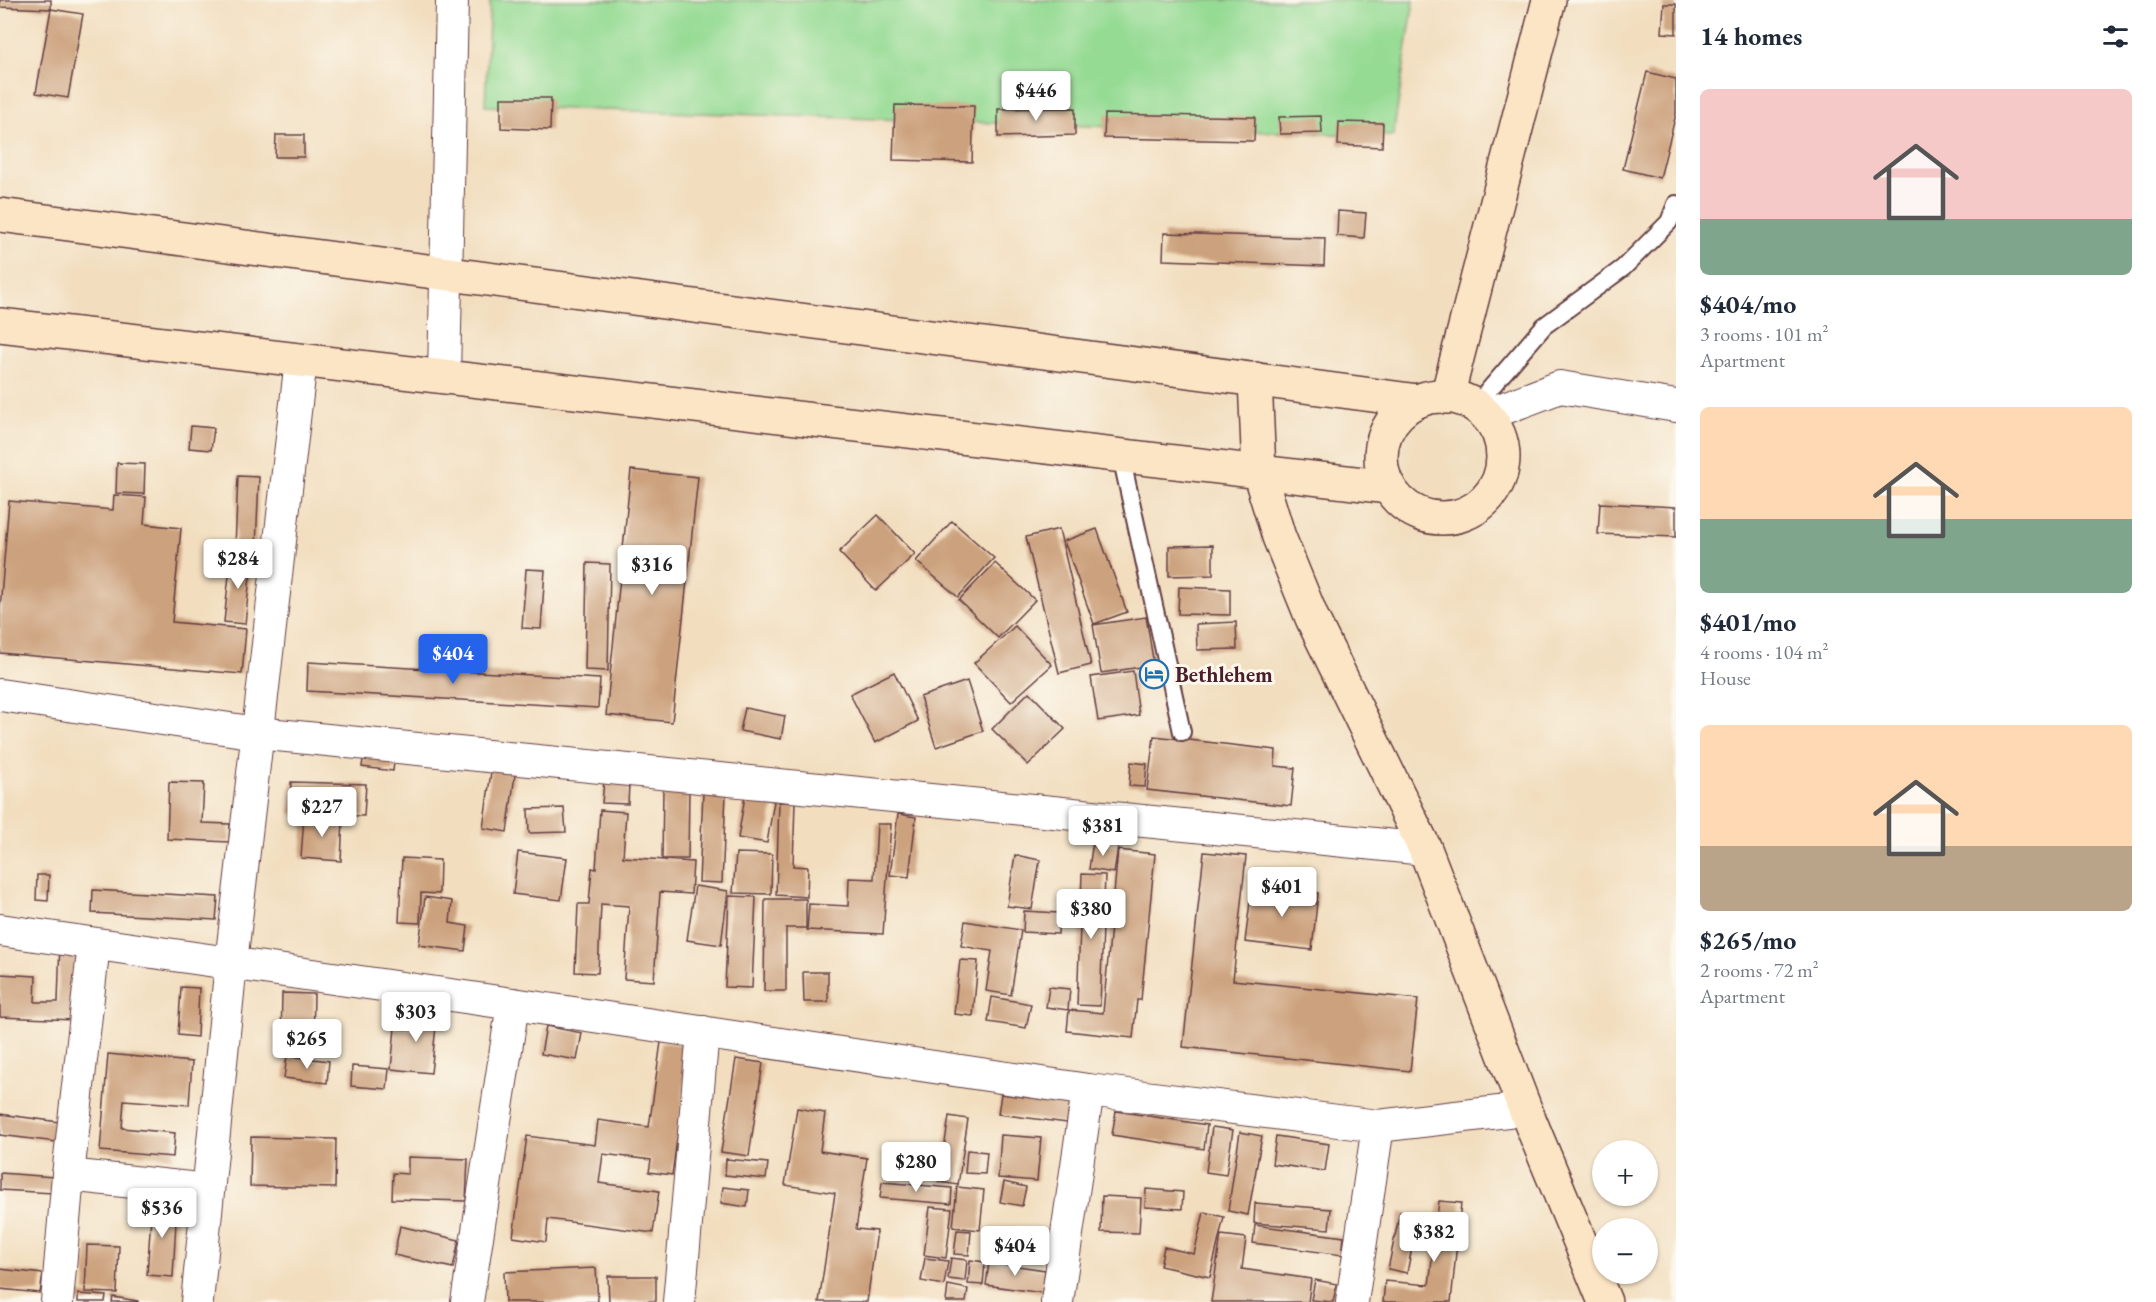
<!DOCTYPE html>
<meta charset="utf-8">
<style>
:root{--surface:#fff;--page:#f6f6f7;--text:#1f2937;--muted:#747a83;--accent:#2563eb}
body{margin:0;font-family:"EB Garamond",serif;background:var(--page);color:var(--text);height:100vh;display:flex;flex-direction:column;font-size:22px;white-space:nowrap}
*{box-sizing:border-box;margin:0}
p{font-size:20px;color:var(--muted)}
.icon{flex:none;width:33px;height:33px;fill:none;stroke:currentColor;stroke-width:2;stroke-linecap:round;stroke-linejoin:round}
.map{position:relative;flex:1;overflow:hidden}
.drawer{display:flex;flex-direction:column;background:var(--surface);width:480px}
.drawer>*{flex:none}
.tools{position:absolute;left:1592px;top:1140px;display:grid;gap:12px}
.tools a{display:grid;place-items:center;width:66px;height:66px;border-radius:50%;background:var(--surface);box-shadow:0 2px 4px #0004;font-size:30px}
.price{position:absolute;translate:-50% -51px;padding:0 14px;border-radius:6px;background:#fff;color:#222;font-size:20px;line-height:39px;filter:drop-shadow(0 2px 3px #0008)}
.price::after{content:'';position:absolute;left:50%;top:36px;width:18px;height:14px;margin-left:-9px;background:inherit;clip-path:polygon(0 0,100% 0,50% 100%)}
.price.current{background:var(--accent);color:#fff}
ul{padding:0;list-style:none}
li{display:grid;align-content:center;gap:12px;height:318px;padding:0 24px}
li span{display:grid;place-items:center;height:186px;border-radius:9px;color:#555}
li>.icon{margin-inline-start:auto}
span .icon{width:108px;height:108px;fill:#fffc;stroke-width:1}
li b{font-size:26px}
h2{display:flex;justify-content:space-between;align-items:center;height:72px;padding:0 24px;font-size:26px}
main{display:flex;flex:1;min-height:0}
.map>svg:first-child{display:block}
</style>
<main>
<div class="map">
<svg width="1676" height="1302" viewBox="0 0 1676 1302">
<rect width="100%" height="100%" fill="#fbf7ec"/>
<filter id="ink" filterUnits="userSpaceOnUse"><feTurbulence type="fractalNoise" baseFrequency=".0167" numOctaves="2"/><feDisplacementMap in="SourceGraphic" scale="12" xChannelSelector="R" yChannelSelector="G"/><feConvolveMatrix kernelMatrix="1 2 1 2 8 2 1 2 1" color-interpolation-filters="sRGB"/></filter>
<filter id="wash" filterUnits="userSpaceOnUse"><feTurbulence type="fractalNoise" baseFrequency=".008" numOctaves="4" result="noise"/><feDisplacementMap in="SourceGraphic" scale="24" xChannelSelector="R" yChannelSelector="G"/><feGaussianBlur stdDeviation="1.35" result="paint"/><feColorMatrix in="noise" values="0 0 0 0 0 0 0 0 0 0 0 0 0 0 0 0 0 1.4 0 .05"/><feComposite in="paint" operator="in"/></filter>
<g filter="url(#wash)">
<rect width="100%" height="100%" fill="#f2debf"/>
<polygon fill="#96db94" stroke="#707d60" stroke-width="1.5" points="490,0 1414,0 1393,136 485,106"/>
<g id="blocks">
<g fill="#cca17d">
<polygon points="0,0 51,0 51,9 83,14 68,98 36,93 51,9 0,7"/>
<polygon points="1664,4 1676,4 1676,34 1662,33"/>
<polygon points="1647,72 1676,79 1676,114 1660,178 1623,169"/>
<polygon points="501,98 551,98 550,130 501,128"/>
<polygon points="895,105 974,106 972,162 893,160"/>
<polygon points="1075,108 1075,135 998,137 998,109"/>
<polygon points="1105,114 1255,117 1254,141 1104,138"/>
<polygon points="1321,116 1322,133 1280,134 1279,117"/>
<polygon points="1339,122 1383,123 1382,147 1338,145"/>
<polygon points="276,135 304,135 304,157 275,157"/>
<polygon points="1338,211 1366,213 1364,238 1337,236"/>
<polygon points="1164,233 1325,238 1324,266 1163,260"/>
<polygon points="191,426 214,428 211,450 189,448"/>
<polygon points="117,463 145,464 144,494 116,493"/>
<polygon points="631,470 698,477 672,722 606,715"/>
<polygon points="238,476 259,477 256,547 235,547"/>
<polygon points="114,495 146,497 144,524 181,528 172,622 246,629 242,674 0,653 0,608 9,501 113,510"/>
<polygon points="1600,503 1676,507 1676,537 1598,534"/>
<polygon points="878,515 915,554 876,591 839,552"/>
<polygon points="952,521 994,558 958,597 916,561"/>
<polygon points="1059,529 1091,665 1059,673 1026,537"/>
<polygon points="1097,529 1127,612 1094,624 1064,541"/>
<polygon points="1213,545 1213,575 1169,576 1169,546"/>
<polygon points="231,556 252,558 245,624 224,622"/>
<polygon points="587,563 610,564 608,671 585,670"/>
<polygon points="995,563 1035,600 998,638 959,600"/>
<polygon points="526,569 545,570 541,629 522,628"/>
<polygon points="1179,587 1230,589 1230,615 1178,614"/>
<polygon points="1146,617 1154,665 1101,673 1093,625"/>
<polygon points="1236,622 1237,649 1197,650 1196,624"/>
<polygon points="1015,626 1052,665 1011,702 974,663"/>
<polygon points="308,662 600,679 598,708 307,691"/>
<polygon points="1133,671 1139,715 1098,721 1091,677"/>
<polygon points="894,672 918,721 875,743 850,694"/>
<polygon points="967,681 983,731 936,747 920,697"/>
<polygon points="1029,692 1065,729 1028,765 992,729"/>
<polygon points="745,708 785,716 781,739 740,731"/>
<polygon points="1154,736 1276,750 1275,766 1295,768 1291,806 1147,790"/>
<polygon points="364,751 395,754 393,771 362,767"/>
<polygon points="1131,762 1147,764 1145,787 1129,786"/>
<polygon points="492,765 516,768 507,832 483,828"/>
<polygon points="604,781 629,783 628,804 602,803"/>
<polygon points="169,782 204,783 202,823 230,824 229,842 167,839"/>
<polygon points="291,782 366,784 364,816 290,814"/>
<polygon points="663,788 689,788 688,859 662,859"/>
<polygon points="703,792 726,794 722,883 699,882"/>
<polygon points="745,796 774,801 767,843 738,838"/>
<polygon points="779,802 795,802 793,866 808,867 807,897 776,895"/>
<polygon points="564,808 566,832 529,833 528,809"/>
<polygon points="600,810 626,812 623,857 693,862 691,894 660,892 654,981 624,979 629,906 601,904 598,973 575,972 578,904 589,904 592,868 596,869"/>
<polygon points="898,814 916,817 909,877 890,875"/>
<polygon points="304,816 343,818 341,861 301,858"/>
<polygon points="877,824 891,824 883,934 807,930 809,904 848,906 849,878 874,879"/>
<polygon points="1093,841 1118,846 1114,873 1089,869"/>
<polygon points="1118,850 1155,854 1141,1000 1137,1000 1133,1038 1067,1031 1069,1010 1103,1013"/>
<polygon points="518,852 567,858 561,900 513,894"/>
<polygon points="1204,852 1246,856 1233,980 1418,999 1410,1071 1183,1047"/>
<polygon points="736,853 772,854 771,894 733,893"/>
<polygon points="1015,855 1040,860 1032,909 1007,906"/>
<polygon points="402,858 440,860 439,894 421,893 420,923 399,922"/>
<polygon points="1082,874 1105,875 1100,1006 1077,1005"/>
<polygon points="37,875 49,875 48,901 36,900"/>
<polygon points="1252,885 1318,893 1312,950 1245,942"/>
<polygon points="695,886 728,891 721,945 687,940"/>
<polygon points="93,890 218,897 216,920 92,913"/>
<polygon points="729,896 756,897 752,988 725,987"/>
<polygon points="425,897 452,901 450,923 468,926 465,951 419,945"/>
<polygon points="765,899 806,899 806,928 786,928 786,991 764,991"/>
<polygon points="1024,911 1059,913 1058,934 1023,932"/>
<polygon points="965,921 1021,930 1011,995 986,991 992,951 961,946"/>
<polygon points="60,941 78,942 75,1020 0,1017 0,974 36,976 35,1002 58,1002"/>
<polygon points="960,960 978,961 973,1016 954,1014"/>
<polygon points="803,972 828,972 828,1002 804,1002"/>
<polygon points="181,987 199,988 197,1037 178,1035"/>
<polygon points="1049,987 1070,989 1068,1010 1046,1007"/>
<polygon points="282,993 314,994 313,1045 281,1044"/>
<polygon points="992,997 1031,1004 1026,1028 988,1022"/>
<polygon points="416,1006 438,1008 431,1073 391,1069 395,1028 414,1030"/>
<polygon points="546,1026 582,1033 577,1060 541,1054"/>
<polygon points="661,1042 690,1046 672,1175 649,1172 651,1160 603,1154 599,1183 659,1191 653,1233 548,1219 546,1242 513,1237 527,1136 595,1145 598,1120 649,1127"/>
<polygon points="108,1054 192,1062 189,1105 124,1100 122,1128 175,1133 173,1157 100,1151"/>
<polygon points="287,1056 329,1061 327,1083 284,1078"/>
<polygon points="736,1059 763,1063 749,1156 721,1152"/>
<polygon points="352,1066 389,1069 387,1089 351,1086"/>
<polygon points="1001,1094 1070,1103 1067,1123 998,1114"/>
<polygon points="797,1108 825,1113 820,1151 867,1158 856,1229 877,1231 867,1302 819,1302 835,1193 785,1185"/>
<polygon points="1116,1111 1207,1125 1204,1149 1112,1135"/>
<polygon points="0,1114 59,1122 56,1142 0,1135"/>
<polygon points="949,1116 968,1119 958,1185 939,1182"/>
<polygon points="1212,1127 1233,1130 1226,1175 1206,1172"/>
<polygon points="1240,1132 1262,1136 1248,1215 1228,1211"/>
<polygon points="1001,1135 1041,1138 1037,1181 998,1178"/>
<polygon points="1276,1136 1329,1144 1325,1171 1272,1164"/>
<polygon points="251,1137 336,1139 335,1188 250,1186"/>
<polygon points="967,1150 987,1152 985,1174 965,1173"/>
<polygon points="408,1157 468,1159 466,1201 392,1199 393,1173 408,1174"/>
<polygon points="726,1159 768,1163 766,1179 725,1175"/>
<polygon points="0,1173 54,1177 53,1193 0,1190"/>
<polygon points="882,1182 952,1188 951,1204 880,1198"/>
<polygon points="1004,1182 1026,1187 1022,1206 1000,1202"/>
<polygon points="723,1187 749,1190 747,1207 721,1203"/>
<polygon points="957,1187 984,1190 980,1230 953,1227"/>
<polygon points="1146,1189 1183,1192 1182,1209 1145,1207"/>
<polygon points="1102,1196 1141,1198 1139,1233 1101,1232"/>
<polygon points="152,1201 177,1203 173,1277 147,1275"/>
<polygon points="1439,1201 1461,1203 1451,1302 1383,1302 1385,1281 1429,1285"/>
<polygon points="1255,1203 1331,1209 1329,1229 1254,1223"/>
<polygon points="930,1207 952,1209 946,1258 924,1255"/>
<polygon points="1204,1212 1224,1217 1210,1277 1160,1266 1164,1247 1194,1254"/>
<polygon points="1400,1212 1418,1216 1407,1273 1388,1269"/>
<polygon points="1255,1225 1344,1237 1342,1255 1253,1243"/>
<polygon points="400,1226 459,1240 453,1268 394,1255"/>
<polygon points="957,1230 971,1231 969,1255 954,1254"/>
<polygon points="1221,1235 1246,1238 1242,1269 1311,1279 1308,1302 1211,1302"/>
<polygon points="87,1245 119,1246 117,1293 85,1292"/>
<polygon points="925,1258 948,1261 944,1285 921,1281"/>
<polygon points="951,1258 967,1260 965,1281 948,1279"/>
<polygon points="970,1260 985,1262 983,1285 968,1284"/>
<polygon points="989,1262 1045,1270 1042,1293 986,1285"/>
<polygon points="596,1268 598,1302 505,1302 504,1272"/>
<polygon points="0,1269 43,1274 40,1293 0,1289"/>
<polygon points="608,1276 656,1276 656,1301 609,1302"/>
<polygon points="1315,1280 1337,1284 1333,1302 1311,1300"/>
<polygon points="948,1285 968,1289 966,1302 946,1302"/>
<polygon points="78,1294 106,1296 105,1302 78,1302"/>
<polygon points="113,1297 138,1301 138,1302 112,1302"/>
</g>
</g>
</g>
<g filter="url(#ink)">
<use href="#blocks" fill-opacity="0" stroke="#633c41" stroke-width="1.5"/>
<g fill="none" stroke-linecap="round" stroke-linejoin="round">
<g stroke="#633c41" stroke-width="20">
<g id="lane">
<polyline points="1475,406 1544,326 1623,268 1669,222 1676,204"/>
<polyline points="1121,456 1182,732"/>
</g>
</g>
<g stroke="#633c41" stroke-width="34">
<g id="street">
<polyline points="444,376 452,0"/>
<polyline points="1486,415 1560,387 1676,406"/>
<polyline points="0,695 257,733 1425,849"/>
<polyline points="0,930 513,1004 1088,1090 1378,1126 1525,1109"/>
<polyline points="68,1175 208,1190"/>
<polyline points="57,1302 68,1175 94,944"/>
<polyline points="197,1302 231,963 301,360"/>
<polyline points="467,1302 513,1004"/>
<polyline points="679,1302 703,1032"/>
<polyline points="1057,1302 1088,1090"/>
<polyline points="1352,1302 1378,1126"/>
</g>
</g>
<g stroke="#633c41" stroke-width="36">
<g id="secondary">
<polyline points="0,215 1418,401"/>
<polyline points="0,325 1389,487"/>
<polyline points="1255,379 1259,472 1279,537 1312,618 1425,849 1525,1109 1605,1302"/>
<circle cx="1442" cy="457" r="61"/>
<polyline points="1447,397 1549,0"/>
</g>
</g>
<use href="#lane" stroke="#fff" stroke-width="16"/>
<use href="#street" stroke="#fff" stroke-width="32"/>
<use href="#secondary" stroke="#fce5c4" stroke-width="33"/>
</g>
</g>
<defs>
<g id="hotel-ring" transform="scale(1.5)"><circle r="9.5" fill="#fbf7ec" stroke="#1f6fb2" stroke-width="1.5"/><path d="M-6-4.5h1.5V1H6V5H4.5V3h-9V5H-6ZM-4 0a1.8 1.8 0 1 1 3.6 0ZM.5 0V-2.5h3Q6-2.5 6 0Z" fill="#1f6fb2"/></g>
</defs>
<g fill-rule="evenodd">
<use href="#hotel-ring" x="1154" y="674"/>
</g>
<g text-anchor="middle" stroke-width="6" stroke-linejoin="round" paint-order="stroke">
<g font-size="22" font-weight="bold" fill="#4a1f2b" stroke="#fbf7ec" text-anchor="start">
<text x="1175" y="682">Bethlehem</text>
</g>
</g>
</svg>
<div class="tools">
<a>+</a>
<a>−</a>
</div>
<b class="price" style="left:1036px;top:122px">$446</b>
<b class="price" style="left:238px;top:590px">$284</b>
<b class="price" style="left:652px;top:596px">$316</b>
<b class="price current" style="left:453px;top:685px">$404</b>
<b class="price" style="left:322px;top:838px">$227</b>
<b class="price" style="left:1103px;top:857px">$381</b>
<b class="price" style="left:1282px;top:918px">$401</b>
<b class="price" style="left:1091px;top:940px">$380</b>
<b class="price" style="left:416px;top:1043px">$303</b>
<b class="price" style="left:307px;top:1070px">$265</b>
<b class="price" style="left:916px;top:1193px">$280</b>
<b class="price" style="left:162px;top:1239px">$536</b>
<b class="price" style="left:1434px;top:1263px">$382</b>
<b class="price" style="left:1015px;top:1277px">$404</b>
</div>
<section class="drawer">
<h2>14 homes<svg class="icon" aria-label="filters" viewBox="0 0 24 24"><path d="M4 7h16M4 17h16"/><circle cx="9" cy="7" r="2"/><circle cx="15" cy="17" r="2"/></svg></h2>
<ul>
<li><span style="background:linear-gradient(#f6c9c9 70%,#7fa58c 0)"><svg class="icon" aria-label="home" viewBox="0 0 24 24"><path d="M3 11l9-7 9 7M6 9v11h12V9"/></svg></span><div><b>$404/mo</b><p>3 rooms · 101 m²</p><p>Apartment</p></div></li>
<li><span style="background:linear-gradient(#ffd9b3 60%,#7fa58c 0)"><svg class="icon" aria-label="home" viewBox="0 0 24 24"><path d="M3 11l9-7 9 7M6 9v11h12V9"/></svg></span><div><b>$401/mo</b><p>4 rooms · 104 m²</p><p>House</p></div></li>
<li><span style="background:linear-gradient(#ffd9b3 65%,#b9a48a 0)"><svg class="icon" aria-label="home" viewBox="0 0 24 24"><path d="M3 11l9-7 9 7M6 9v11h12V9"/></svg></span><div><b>$265/mo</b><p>2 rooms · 72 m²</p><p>Apartment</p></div></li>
</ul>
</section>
</main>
